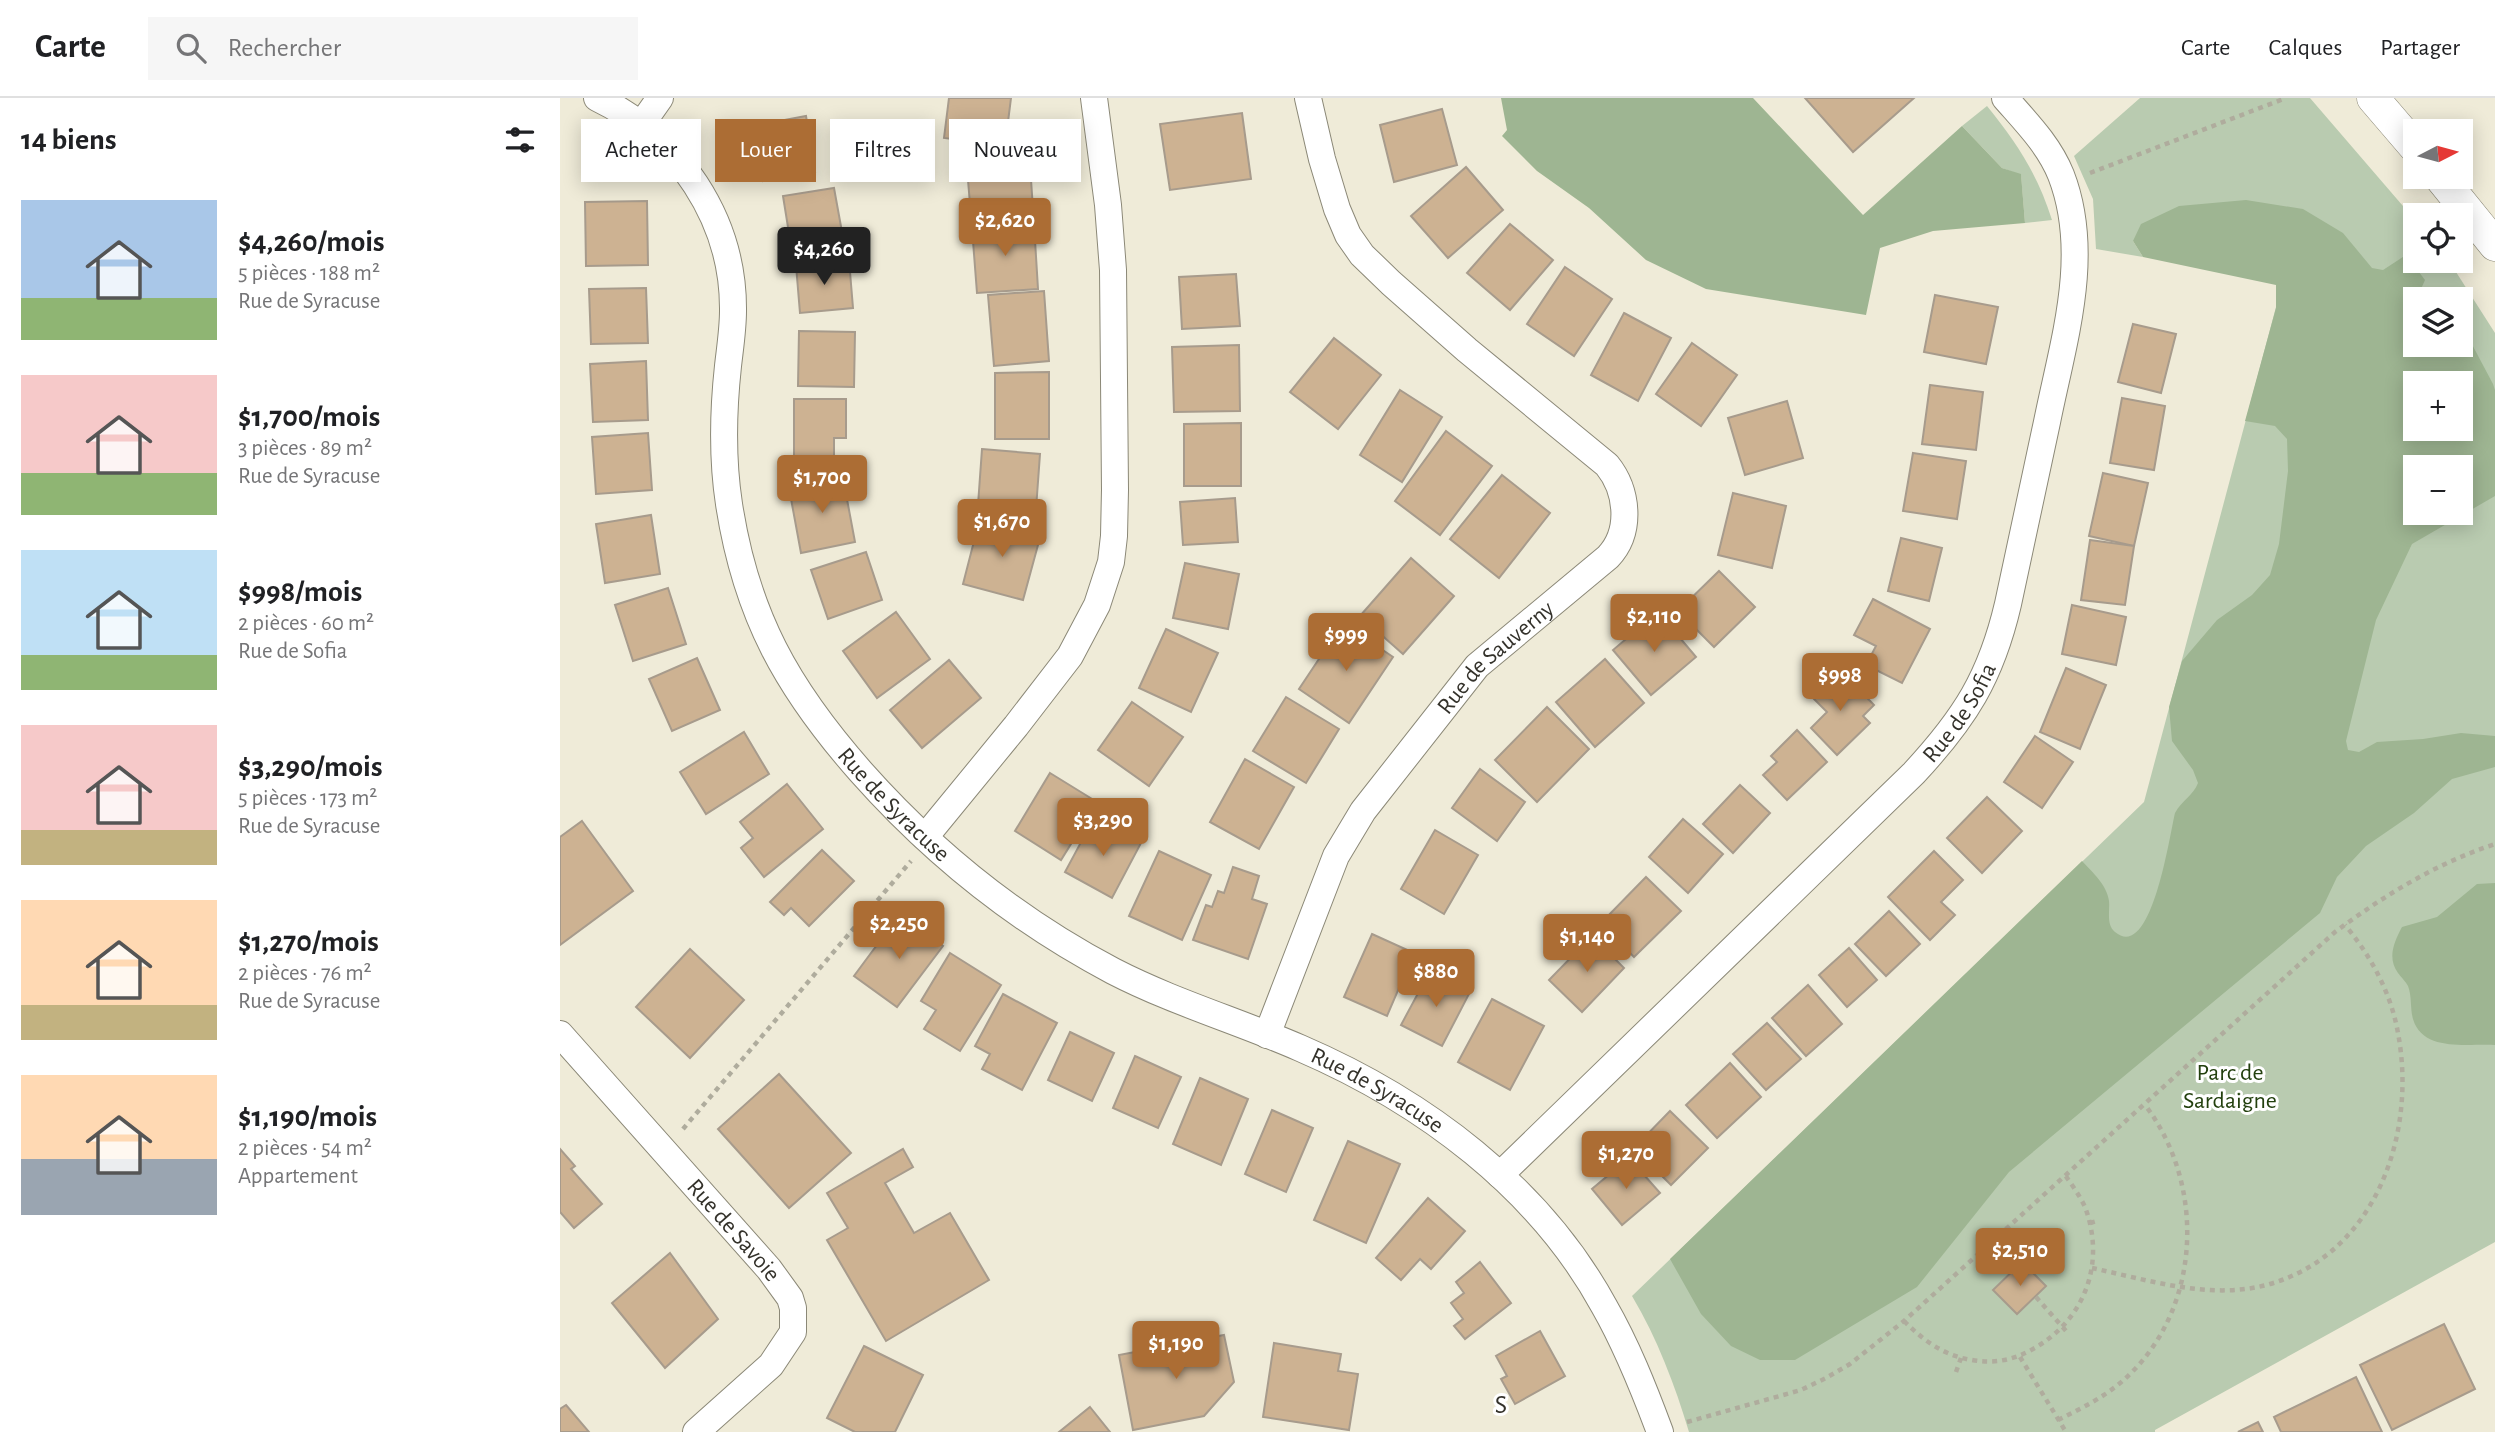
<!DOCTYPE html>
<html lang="fr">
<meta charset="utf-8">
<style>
:root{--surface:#fff;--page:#f6f6f6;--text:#202124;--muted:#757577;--line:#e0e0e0;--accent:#ac6d34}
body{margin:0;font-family:"Alegreya Sans",sans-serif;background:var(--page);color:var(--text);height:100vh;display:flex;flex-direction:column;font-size:26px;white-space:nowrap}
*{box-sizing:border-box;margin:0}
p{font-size:23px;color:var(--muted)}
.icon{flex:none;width:38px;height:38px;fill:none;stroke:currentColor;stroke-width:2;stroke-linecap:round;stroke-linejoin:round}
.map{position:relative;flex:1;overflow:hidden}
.drawer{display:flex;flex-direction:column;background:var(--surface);width:560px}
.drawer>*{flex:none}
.hud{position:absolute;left:21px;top:21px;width:665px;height:63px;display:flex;gap:14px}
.needle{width:46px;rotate:84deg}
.buttons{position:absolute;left:1843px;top:21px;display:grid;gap:14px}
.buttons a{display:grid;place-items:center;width:70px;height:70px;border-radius:0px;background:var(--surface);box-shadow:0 4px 18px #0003;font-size:35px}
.price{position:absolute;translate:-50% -60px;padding:0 16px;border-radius:7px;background:var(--accent);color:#fff;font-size:23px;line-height:46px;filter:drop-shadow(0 2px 4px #0008)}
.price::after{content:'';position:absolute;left:50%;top:42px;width:21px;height:16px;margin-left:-10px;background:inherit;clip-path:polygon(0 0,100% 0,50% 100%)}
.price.current{background:#222;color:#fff}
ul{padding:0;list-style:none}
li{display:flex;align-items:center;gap:21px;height:175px;padding:0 21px}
li span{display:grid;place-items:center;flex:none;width:196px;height:140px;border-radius:0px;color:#555}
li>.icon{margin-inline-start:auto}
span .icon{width:84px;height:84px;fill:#fffc;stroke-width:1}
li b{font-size:30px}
h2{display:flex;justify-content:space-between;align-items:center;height:84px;padding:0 21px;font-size:30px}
.chip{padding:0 24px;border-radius:0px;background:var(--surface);box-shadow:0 4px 18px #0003;font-size:24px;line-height:63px}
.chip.current{background:var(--accent);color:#fff}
header{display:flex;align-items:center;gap:42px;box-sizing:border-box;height:98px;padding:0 35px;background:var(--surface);border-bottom:2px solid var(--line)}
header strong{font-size:33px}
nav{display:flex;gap:38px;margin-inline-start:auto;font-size:24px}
.search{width:490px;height:63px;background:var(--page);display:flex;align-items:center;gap:18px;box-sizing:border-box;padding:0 24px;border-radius:0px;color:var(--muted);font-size:26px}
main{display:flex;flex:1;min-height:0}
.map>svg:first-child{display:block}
</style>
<header>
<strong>Carte</strong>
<div class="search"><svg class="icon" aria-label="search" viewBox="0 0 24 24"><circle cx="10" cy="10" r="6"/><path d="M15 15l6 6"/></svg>Rechercher</div>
<nav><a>Carte</a><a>Calques</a><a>Partager</a></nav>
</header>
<main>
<section class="drawer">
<h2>14 biens<svg class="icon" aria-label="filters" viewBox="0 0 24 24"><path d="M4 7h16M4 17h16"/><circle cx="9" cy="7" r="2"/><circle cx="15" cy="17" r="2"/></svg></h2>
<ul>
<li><span style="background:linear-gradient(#a9c7e8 70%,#8fb573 0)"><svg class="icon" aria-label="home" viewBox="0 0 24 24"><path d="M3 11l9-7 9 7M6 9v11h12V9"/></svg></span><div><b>$4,260/mois</b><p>5 pièces · 188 m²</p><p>Rue de Syracuse</p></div></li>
<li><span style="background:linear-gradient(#f6c9c9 70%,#8fb573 0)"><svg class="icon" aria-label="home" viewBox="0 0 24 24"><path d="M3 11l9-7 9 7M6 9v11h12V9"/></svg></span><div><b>$1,700/mois</b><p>3 pièces · 89 m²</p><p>Rue de Syracuse</p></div></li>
<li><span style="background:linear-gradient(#bfe0f5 75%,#8fb573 0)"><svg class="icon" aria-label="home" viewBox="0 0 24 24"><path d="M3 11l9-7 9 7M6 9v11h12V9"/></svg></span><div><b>$998/mois</b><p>2 pièces · 60 m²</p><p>Rue de Sofia</p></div></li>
<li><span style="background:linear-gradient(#f6c9c9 75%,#c2b280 0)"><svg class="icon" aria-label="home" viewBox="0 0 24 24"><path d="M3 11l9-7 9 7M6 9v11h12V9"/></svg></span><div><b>$3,290/mois</b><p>5 pièces · 173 m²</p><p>Rue de Syracuse</p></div></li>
<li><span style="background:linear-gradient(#ffd9b3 75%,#c2b280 0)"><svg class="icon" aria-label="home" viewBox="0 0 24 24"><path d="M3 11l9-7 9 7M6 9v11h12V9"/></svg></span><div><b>$1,270/mois</b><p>2 pièces · 76 m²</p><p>Rue de Syracuse</p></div></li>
<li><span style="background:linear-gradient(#ffd9b3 60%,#9aa5b1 0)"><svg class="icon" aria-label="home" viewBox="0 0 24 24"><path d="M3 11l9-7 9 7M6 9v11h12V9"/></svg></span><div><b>$1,190/mois</b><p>2 pièces · 54 m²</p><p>Appartement</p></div></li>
</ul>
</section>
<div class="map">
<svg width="1935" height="1334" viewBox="0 0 1935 1334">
<rect width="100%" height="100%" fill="#efebd8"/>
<g fill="#b9cbb0" fill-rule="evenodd">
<path d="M1580,0H1750L1855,122V163H1889L1935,235V1144L1595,1332V1334H1129C1115,1287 1097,1240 1072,1198L1584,704L1716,209L1793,147L1573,143L1583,159L1536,151L1533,101L1514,58ZM1855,201H1900V247H1855ZM1855,285H1900V331H1855ZM1855,369H1900V415H1855Z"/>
<path d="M1427,8C1457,45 1478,77 1492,122L1465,125L1461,77L1442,70L1402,28Z"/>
</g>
<g fill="#9eb592" fill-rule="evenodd">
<polygon points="941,0 1193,0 1303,117 1402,28 1442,70 1461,76 1465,125 1373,133 1320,150 1306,217 1146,191 1086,162 1029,110 977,73 942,38 947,32"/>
<path d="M1686,102L1743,111L1783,135L1812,170L1823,172L1846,157L1865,182L1853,209L1855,212V247H1900L1901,232L1907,237L1933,286L1935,292V398L1852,446L1816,522L1786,643L1788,652L1799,654L1817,644L1863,641L1901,635L1935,638V669L1892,681L1854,715L1806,748L1777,779L1760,815L1449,1074L1357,1189L1235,1262H1200L1171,1248L1141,1216L1110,1161L1522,763C1533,775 1547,787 1549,803C1550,813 1546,827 1555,834C1592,865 1610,734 1615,715C1622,702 1633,698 1638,685L1633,672L1612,643L1609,609L1622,563L1657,522L1692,497L1710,477L1719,446L1728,373L1727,341L1715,328L1685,323L1716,210V187L1583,159L1573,143L1581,126L1619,108ZM1855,285H1900V331H1855ZM1855,369H1900V415H1855Z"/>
<path d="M1935,785V947C1909,945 1863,955 1853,921C1850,911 1852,898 1848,888C1846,884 1841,879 1838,875C1827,860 1834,844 1842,829L1877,819L1917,786Z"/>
</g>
<g fill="#cdb292" stroke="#a79b8c" stroke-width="2">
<polygon points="389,0 451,0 445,48 384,40"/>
<polygon points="1245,0 1354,0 1293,54"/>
<polygon points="882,11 897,67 834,84 820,27"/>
<polygon points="682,15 691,81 610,92 600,26"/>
<polygon points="246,18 255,74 203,83 193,28"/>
<polygon points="469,52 474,126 412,130 406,58"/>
<polygon points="906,69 943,112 888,160 851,118"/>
<polygon points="274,90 284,145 232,154 223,98"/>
<polygon points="87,103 88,167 26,168 25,104"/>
<polygon points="474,126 478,191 417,195 412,130"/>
<polygon points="950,126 993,162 950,212 907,175"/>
<polygon points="289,162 293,210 240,215 236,167"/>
<polygon points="1005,169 1052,201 1014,258 967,226"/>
<polygon points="676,176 680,228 622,231 619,179"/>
<polygon points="86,190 88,245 31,246 29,191"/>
<polygon points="484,193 489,263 434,268 428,197"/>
<polygon points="1375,197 1438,209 1426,266 1364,254"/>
<polygon points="1064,215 1111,240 1078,303 1031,277"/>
<polygon points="1573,226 1616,236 1601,295 1558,284"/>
<polygon points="239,233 295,234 294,289 238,288"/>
<polygon points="774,240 821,277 778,331 730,294"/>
<polygon points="1132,245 1177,277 1141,328 1096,296"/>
<polygon points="679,247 680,313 614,314 612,249"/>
<polygon points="86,263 88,322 33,324 30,266"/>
<polygon points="489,274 489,341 435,341 435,275"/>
<polygon points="1370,287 1423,294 1416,352 1362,346"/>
<polygon points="840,292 882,319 842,384 800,357"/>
<polygon points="1562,300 1605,308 1594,372 1550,365"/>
<polygon points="234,301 286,301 286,340 274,340 274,358 234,358"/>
<polygon points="1227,303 1243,360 1185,377 1168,320"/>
<polygon points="681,325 681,388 624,388 624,326"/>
<polygon points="886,333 932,368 880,437 835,403"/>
<polygon points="88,335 92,392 36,396 32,339"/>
<polygon points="422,351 480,356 476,411 418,407"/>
<polygon points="1353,355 1406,363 1397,421 1343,413"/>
<polygon points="1543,375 1588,385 1574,448 1529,438"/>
<polygon points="942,377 990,415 939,480 890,441"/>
<polygon points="283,380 295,444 241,455 229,390"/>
<polygon points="1173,395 1226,408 1212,470 1158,457"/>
<polygon points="675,400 678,444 623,447 620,404"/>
<polygon points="91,417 100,476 45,485 36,426"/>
<polygon points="420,420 481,436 463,502 403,486"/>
<polygon points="1341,440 1382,450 1369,503 1328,493"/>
<polygon points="1530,442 1574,448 1565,507 1521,502"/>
<polygon points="306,454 322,502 268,521 251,472"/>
<polygon points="851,460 894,498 843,556 800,518"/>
<polygon points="625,465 679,476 668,531 613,520"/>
<polygon points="1159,473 1195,509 1154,549 1118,513"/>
<polygon points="108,490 126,546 73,563 55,507"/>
<polygon points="1313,501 1370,531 1342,585 1306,567 1316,548 1294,537"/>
<polygon points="1512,507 1566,519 1556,567 1502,556"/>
<polygon points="336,514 370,561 317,600 283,553"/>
<polygon points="1098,514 1136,559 1091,597 1053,552"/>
<polygon points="783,525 833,559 789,625 739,591"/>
<polygon points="606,531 658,555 631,614 579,590"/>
<polygon points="137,560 160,612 112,633 89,581"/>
<polygon points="1045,561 1084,605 1035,649 996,604"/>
<polygon points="389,562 421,600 362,650 330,612"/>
<polygon points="1506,570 1546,587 1520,651 1480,634"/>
<polygon points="1286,578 1314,607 1303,618 1310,625 1277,657 1251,630 1267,614 1249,596 1265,579 1275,589"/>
<polygon points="726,599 779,631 746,685 693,653"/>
<polygon points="572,604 623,639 589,688 538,652"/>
<polygon points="987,609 1029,651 977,704 935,662"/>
<polygon points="1237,632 1267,664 1227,702 1203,677 1217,664 1211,658"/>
<polygon points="184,634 209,676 146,716 120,674"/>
<polygon points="1475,638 1513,664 1482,710 1444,684"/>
<polygon points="685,661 734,689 699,751 650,724"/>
<polygon points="920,671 965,704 937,743 892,710"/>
<polygon points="490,675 537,704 501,762 455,733"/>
<polygon points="227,686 263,731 204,779 181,750 193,740 180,724"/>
<polygon points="1180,687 1210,715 1173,755 1143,726"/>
<polygon points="1427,699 1462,733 1422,775 1387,740"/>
<polygon points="534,720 581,745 552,800 505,774"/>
<polygon points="1123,721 1163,756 1128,795 1089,759"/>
<polygon points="22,723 73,793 0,847 0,739"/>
<polygon points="875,732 918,757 884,816 841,791"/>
<polygon points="262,752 294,783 249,828 231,810 224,817 210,804"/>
<polygon points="599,753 651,777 622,842 569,818"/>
<polygon points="1374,753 1403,782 1381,804 1395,817 1370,842 1328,799"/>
<polygon points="673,769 699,778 692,801 707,806 688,861 633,842 646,807 652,809 658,793 664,795"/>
<polygon points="1086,779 1121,813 1074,859 1041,825"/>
<polygon points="1329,813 1360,846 1326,878 1295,846"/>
<polygon points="340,816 383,848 337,909 294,878"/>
<polygon points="812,836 854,855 827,918 784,899"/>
<polygon points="1032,838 1064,870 1022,914 989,882"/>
<polygon points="1289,850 1317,882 1287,909 1259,877"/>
<polygon points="130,851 184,902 130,960 76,909"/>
<polygon points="390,855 441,887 400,953 364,931 376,912 361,903"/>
<polygon points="870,873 910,894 882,948 841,927"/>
<polygon points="1248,887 1282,926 1246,958 1212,920"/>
<polygon points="443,896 497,925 462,992 422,971 430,956 415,948"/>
<polygon points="932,901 984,928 950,992 898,964"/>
<polygon points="1207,925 1241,961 1206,992 1173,956"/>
<polygon points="510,934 554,955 532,1003 488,982"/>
<polygon points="575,958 621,979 598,1030 553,1010"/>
<polygon points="1170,965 1201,999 1157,1040 1126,1007"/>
<polygon points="219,976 291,1055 229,1110 158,1031"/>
<polygon points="640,980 688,1001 661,1067 613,1046"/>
<polygon points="712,1012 753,1030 726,1094 685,1076"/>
<polygon points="1110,1013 1148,1050 1111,1087 1074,1050"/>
<polygon points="788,1043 840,1066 806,1145 754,1122"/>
<polygon points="0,1051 15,1068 11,1071 42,1106 14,1130 0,1114"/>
<polygon points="343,1051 353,1069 325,1085 354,1135 390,1115 429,1182 326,1243 267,1142 288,1130 267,1095"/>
<polygon points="1069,1060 1100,1095 1062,1127 1032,1091"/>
<polygon points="868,1100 905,1133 871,1171 860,1161 841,1182 816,1160"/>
<polygon points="110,1155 158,1221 105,1270 52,1205"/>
<polygon points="920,1164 951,1205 905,1241 894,1228 903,1221 891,1205 904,1195 896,1184"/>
<polygon points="1462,1164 1486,1188 1457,1216 1433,1192"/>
<polygon points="1884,1226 1915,1291 1832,1332 1800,1267"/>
<polygon points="980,1233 1005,1278 955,1306 941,1281 947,1278 936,1258"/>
<polygon points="664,1237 674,1284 644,1318 573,1332 559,1257"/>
<polygon points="714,1245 781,1256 778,1273 798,1276 789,1332 703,1319"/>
<polygon points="304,1248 363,1277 335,1334 295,1334 267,1320"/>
<polygon points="1796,1279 1822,1334 1721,1334 1714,1319"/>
<polygon points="6,1307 29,1334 0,1334 0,1311"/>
<polygon points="530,1309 550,1334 499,1334"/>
<polygon points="1698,1324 1703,1334 1678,1334"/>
</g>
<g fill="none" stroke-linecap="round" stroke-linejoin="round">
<g stroke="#8b8877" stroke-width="28">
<g id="minor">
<path id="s1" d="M37,0C118,39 174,121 173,213C173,231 170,250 168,268C163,314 162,360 169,406C186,517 227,590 301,674C372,754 458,823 553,873C613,904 678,923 740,950C863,1003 979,1089 1044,1208C1067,1248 1084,1291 1100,1334"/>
<polyline points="81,27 100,0"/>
<polyline points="365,739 456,628 510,558 537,507 551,464 554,438 555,392 553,172 548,107 534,0"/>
<path id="s2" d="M0,936L209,1171L230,1200L233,1210V1234L211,1267L136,1334"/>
<path id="s3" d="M707,937L776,758L803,713L917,568L1048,459C1072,434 1068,393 1047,367L907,252L831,185L802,157L788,137L777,111L762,61L748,0"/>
<path id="s4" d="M940,1077L1354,675C1405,620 1431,579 1448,506C1461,445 1474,384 1487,324C1503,244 1532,157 1501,77C1489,47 1466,24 1445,0"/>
</g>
</g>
<g stroke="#8b8877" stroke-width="33">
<g id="tertiary">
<polyline points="1813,0 1855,49"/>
<polyline points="1880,79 1935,147"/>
</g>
</g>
<g stroke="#afac9d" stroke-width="4.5" stroke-dasharray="5 5" stroke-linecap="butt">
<polyline points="1530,75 1726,0"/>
<polyline points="123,1031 351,763"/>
<polyline points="1530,1125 1537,1123"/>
<polyline points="1430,1145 1455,1170"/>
<path d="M1532,1170C1589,1182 1651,1203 1710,1186C1816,1155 1857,1036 1838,935C1831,895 1811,858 1785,827"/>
<polyline points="1476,1199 1507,1234"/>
<path d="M1344,1223C1363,1242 1384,1258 1412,1262C1434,1266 1454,1262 1473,1251C1525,1222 1546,1165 1525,1109C1520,1098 1512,1087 1505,1077"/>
<polyline points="1460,1259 1506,1334"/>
<polyline points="1396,1274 1401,1260"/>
<path d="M1498,1322C1524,1309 1549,1297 1570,1276C1642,1206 1645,1085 1585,1007"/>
<path d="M1127,1324L1241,1292L1266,1280L1290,1266L1344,1223L1775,834C1825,797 1875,766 1935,746"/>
</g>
<use href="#minor" stroke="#fff" stroke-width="26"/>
<use href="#tertiary" stroke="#fff" stroke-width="32"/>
</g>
<g text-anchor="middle" stroke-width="6" stroke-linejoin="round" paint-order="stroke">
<g font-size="24" fill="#34322b" stroke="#fff">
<text dy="8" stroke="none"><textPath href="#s3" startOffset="448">Rue de Sauverny</textPath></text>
<text dy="8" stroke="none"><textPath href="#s4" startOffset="653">Rue de Sofia</textPath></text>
<text dy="8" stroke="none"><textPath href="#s1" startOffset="810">Rue de Syracuse</textPath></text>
<text dy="8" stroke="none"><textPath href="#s1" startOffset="1377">Rue de Syracuse</textPath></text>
<text dy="8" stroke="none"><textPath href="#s2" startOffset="262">Rue de Savoie</textPath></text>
</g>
<g font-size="24" fill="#23400e" stroke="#fff">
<text x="1670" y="982">Parc de<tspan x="1670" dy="28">Sardaigne</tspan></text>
</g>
<g font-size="26" letter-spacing="2" fill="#34322b" stroke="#fff">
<text x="942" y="1315">S</text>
</g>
</g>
</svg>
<div class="buttons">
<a><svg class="needle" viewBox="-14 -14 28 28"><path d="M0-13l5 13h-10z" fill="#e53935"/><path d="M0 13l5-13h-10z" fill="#757577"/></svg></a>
<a><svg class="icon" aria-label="locate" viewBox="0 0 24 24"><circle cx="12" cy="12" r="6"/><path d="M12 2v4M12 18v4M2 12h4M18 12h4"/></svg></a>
<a><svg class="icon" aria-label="layers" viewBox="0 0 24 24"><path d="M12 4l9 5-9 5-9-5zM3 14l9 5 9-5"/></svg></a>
<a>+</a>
<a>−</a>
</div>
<b class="price" style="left:445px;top:160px">$2,620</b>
<b class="price current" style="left:264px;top:189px">$4,260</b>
<b class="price" style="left:262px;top:417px">$1,700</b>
<b class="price" style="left:442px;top:461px">$1,670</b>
<b class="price" style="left:1094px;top:556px">$2,110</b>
<b class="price" style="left:786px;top:575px">$999</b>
<b class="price" style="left:1280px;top:615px">$998</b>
<b class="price" style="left:543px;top:760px">$3,290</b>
<b class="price" style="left:339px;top:863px">$2,250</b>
<b class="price" style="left:1027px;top:876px">$1,140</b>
<b class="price" style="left:876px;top:911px">$880</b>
<b class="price" style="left:1066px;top:1093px">$1,270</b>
<b class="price" style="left:1460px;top:1190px">$2,510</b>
<b class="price" style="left:616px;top:1283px">$1,190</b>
<div class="hud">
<a class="chip">Acheter</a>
<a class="chip current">Louer</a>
<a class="chip">Filtres</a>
<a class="chip">Nouveau</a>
</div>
</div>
</main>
